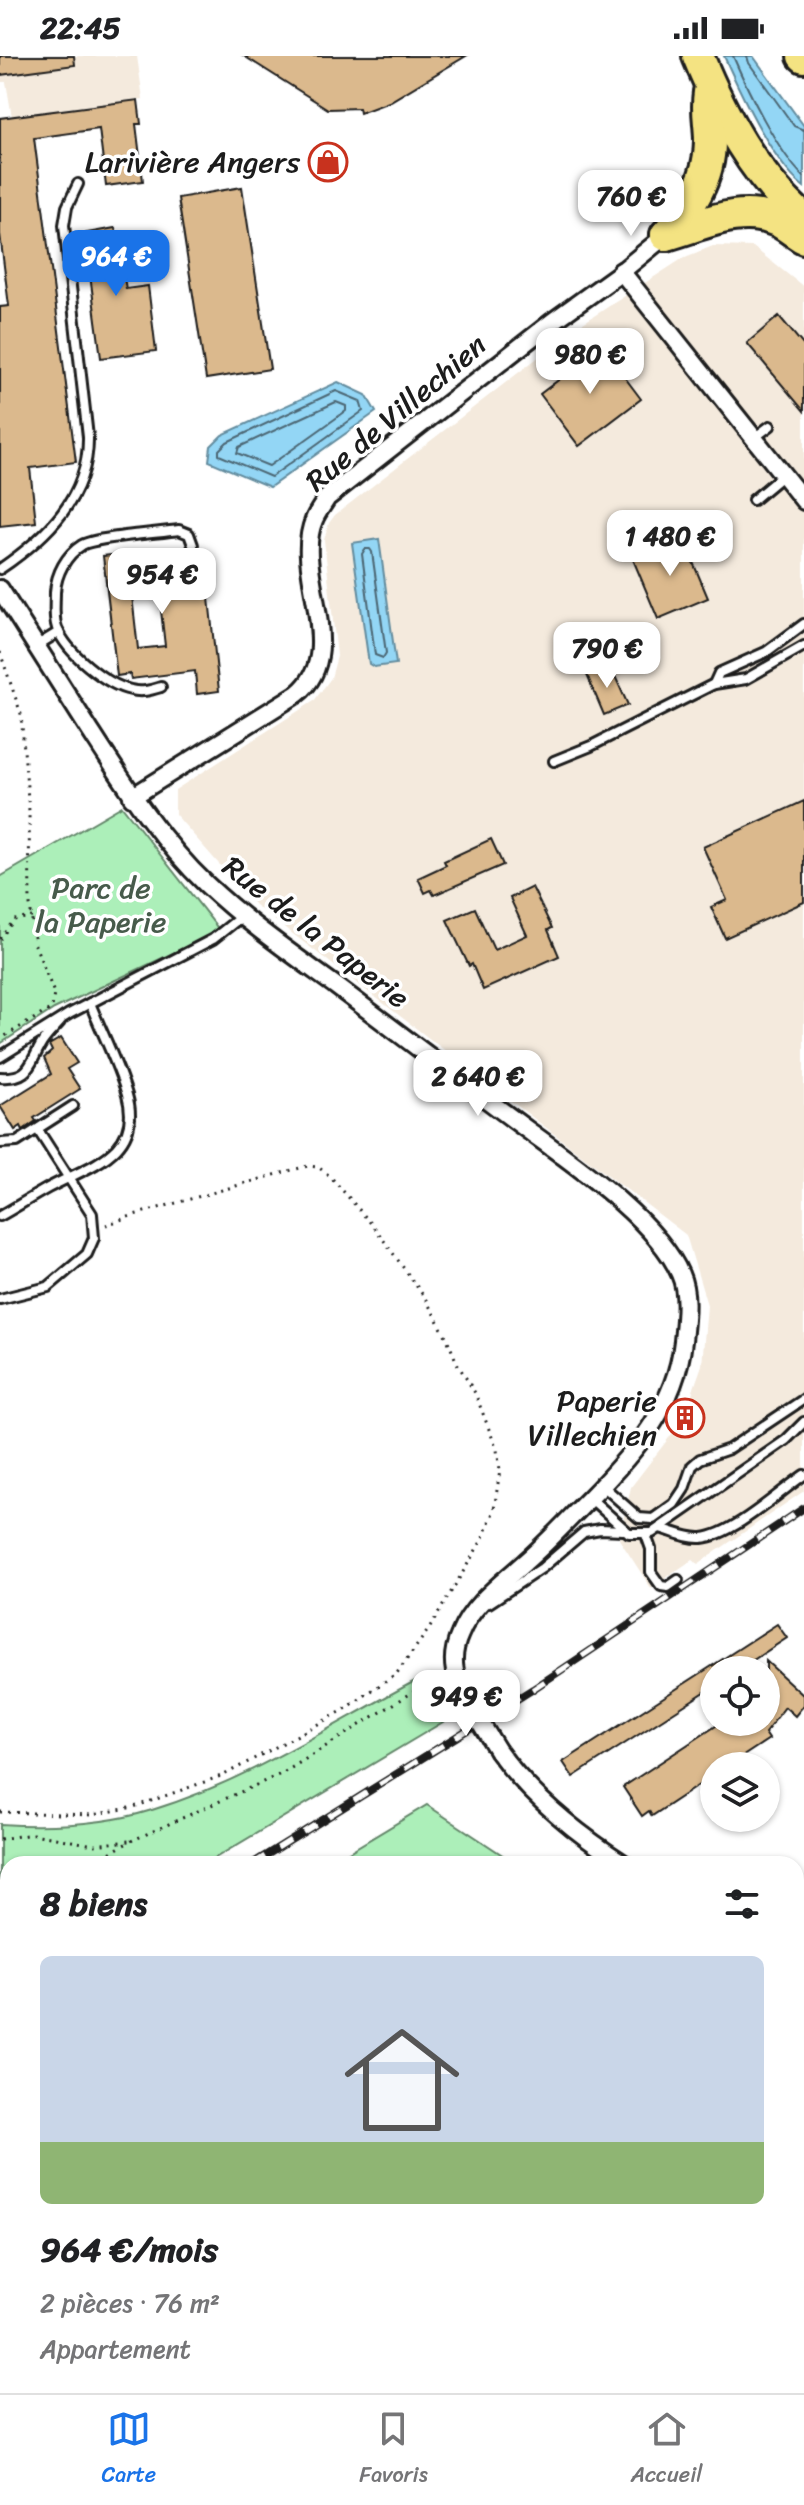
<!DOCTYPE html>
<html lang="fr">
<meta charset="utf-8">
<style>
:root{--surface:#fff;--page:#f6f6f6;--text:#202124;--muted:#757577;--line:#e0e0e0;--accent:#1a73e8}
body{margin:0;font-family:Sriracha,sans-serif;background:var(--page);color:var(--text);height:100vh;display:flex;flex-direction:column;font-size:30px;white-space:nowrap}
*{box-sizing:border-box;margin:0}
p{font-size:26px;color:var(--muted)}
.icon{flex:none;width:44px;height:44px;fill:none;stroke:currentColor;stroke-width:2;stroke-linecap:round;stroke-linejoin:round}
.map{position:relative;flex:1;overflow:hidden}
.sheet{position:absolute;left:0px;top:1800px;width:804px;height:538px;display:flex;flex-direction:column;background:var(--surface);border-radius:24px 24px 0 0;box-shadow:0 2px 6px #0004}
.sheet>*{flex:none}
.tools{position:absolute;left:700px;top:1600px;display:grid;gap:16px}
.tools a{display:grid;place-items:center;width:80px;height:80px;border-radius:50%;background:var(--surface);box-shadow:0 2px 6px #0004;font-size:40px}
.price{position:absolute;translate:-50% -68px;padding:0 18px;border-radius:16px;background:#fff;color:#222;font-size:26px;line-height:52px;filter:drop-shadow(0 2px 4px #0008)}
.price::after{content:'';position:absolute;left:50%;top:48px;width:24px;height:18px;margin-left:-12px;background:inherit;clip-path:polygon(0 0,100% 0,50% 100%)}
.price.active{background:var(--accent);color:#fff}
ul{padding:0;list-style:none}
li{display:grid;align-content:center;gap:16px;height:424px;padding:0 40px}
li+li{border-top:2px solid var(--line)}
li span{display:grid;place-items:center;height:248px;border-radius:12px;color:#555}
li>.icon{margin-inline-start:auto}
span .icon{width:144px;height:144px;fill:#fffc;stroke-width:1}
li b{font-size:34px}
h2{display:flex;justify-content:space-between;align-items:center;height:96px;padding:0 40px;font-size:34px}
.status{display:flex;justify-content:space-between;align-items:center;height:56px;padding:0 40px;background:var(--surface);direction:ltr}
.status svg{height:22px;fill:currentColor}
.tab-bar{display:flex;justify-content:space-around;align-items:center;height:112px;border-top:2px solid var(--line);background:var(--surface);font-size:22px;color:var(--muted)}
.tab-bar a{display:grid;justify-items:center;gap:4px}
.tab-bar .active{color:var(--accent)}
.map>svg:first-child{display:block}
</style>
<div class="status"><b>22:45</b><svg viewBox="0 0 49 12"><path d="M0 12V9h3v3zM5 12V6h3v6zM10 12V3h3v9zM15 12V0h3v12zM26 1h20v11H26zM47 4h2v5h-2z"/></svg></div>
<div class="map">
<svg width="804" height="2337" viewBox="0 0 804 2337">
<rect width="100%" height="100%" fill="#fff"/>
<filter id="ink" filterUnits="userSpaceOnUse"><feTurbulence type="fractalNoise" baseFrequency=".0125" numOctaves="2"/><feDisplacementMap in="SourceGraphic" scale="16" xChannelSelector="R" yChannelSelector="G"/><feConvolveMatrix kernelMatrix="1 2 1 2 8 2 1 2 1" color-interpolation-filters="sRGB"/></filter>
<g filter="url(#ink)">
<g fill="#f4eadd">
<polygon points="0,0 137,0 143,43 12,61 6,26 0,26"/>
<polygon points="713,190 753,191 804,231 804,1435 698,1508 692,1504 651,1532 619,1483 631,1431 675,1374 688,1349 702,1309 707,1249 686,1179 255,849 175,758 175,734 314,645 331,622 337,600 324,484 329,467 335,459 580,269 685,201"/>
<polygon points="796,1978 804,1987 804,2065 796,2077"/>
<polygon points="796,2153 804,2158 804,2337 119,2337 117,2330 796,2330"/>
</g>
<g fill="#acefb9" stroke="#64866a" stroke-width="2">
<polygon points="122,750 220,875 54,953 0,988 0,821"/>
<path d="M417,1624L443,1666L205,1808H8V1925L0,1930V1768C50,1771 104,1769 152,1754C247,1725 330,1670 417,1624Z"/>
<polygon points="427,1749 516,1808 329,1808"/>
<polygon points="8,2000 8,2330 12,2330 0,2336 0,2005"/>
</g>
<g fill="#93d6f5" stroke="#638c9e" stroke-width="2">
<path d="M724,0H753L804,70V131C773,108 740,36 724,0Z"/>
<polygon points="338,326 366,339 376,356 270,431 209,405 211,390 222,379"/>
<polygon points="379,483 396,608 374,611 369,608 352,487"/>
</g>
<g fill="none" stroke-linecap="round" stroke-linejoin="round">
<g stroke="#4c6673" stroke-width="2">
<path d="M733,0C748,35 777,95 804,121"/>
<polyline points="747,0 749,7 794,70 804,74"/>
<polygon points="336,335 360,345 363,355 271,421 219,399 219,394 227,386"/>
<polygon points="336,346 346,350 346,355 269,410 237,397 239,391"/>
<polygon points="365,493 370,493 372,496 386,597 383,602 375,599 362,498"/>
</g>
</g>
<g fill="#dbb98d" stroke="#1c1c1c" stroke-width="2" fill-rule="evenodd">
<polygon points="0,0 74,0 75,9 0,19"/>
<polygon points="244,0 466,0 389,46 360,57 359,52 328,53"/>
<polygon points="138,44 141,68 136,68 143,125 106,130 99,73 34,82 76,406 30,412 36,466 0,470 0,251 9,250 0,178 0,62"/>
<polygon points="242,131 270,313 206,323 178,142"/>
<polygon points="115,172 126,233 148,230 156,295 101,302 90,219 83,220 76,179"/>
<polygon points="779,260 804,290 804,355 747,287"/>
<polygon points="602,291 641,343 579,390 540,338"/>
<polygon points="682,480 708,542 658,563 632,501"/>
<path d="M178,492L179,499L204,496L219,635L197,638L195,615L131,623L130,618L117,620L103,500ZM157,519L165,590L138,593L130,522Z"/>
<polygon points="610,609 628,649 604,659 587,619"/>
<polygon points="804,745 804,846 725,882 711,851 727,844 703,791"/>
<polygon points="491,783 503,809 434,839 431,834 425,837 418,822 446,809 444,805"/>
<polygon points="532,831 552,872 548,874 559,900 483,934 472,908 469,910 447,864 475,852 494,894 527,879 510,842"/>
<polygon points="61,982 77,1007 67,1013 80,1033 34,1062 36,1065 23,1074 21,1070 15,1074 0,1050 51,1018 44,1002 52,995 49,989"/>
<polygon points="777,1568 787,1582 738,1614 714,1614 714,1630 573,1721 563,1706"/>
<polygon points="766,1605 804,1640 804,1649 795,1660 785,1651 765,1677 769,1683 728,1710 714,1710 714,1719 652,1760 649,1755 642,1760 623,1731 722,1666 766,1666"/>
</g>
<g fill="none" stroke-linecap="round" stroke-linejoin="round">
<g stroke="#1c1c1c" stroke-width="14">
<g id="service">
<polyline points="754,382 770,370"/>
<polyline points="753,444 783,419"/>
<path d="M0,513C47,481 89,441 88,381L64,169L67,151L78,128"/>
<polyline points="36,590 59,576"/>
<polyline points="714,628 719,617 766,596 804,568"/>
<path d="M161,631C151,634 142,637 131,634C106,629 66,596 57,572C53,561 55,548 55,536C56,518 66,499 82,489C96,481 159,477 179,474L189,478L193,489"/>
<polyline points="554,705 591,690 714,628 746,623 804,590"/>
<polyline points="0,1001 69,958 213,883 242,860"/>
<path d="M0,1021C31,1023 29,1008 42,987C47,979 54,973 60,966"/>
<polyline points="0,1087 17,1086 73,1050"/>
<path d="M0,1160C16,1151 32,1141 48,1132C86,1111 144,1098 127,1039C118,1008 102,977 90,947"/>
<polyline points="0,1243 48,1231 87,1198 94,1182 92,1158 38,1074"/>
<polyline points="603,1430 639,1462 653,1463 674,1448 684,1433 692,1410 700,1403 729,1393 804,1343"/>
<polyline points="590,1442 629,1477 652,1477 786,1384 804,1366"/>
<path d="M660,1472C674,1476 688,1483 702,1482C733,1479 778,1437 804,1419"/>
<polyline points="646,1479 651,1493 651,1516 661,1530 668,1531 678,1524"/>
<polyline points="489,1547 542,1512 584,1476 600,1473 623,1474"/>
<polyline points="796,2002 804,1993"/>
<polyline points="796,2241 804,2269"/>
<polyline points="103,2330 104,2337"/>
<polyline points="373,2330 375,2337"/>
<polyline points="473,2330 475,2337"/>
<polyline points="502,2330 503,2337"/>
<polyline points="539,2330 541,2337"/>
<polyline points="632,2330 633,2337"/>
<polyline points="157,2337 157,2330"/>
<polyline points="586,2337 613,2330"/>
<polyline points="797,2337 804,2323"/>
</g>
</g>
<g stroke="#1c1c1c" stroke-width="22">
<g id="minor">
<polyline points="621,215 804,445"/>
<path d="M0,533C30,580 59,626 89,673C124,727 159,783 206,828C246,866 292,898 336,930C400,978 464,1027 529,1075C574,1108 658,1166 680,1218C689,1238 685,1264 683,1285C676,1351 634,1397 589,1443C568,1464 548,1486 525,1506C502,1527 472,1548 460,1578C448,1604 455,1624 469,1648"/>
<path d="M132,741L297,638C350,596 292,516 314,464C317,456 323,449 327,442L552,266L616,220L666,179"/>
<path d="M498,1695C531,1741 576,1777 624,1808"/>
<polyline points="796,1951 804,1962"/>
</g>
</g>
<g stroke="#1c1c1c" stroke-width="36">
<g id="motorway">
<path d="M698,0C723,61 754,119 804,163"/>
<polyline points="803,0 804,1"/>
<path d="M666,179C690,151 710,124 710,85C710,66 706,57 709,36"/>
<path d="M666,179C703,169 739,149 777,165C786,169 795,177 804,182"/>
</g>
</g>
<g stroke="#1c1c1c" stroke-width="3" stroke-dasharray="2 6" stroke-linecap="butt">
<polyline points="0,596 21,658 29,755 30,849 35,889 54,937 52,952 0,983"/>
<polyline points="0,883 14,864 32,861"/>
<polyline points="0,1756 92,1759 134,1751 224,1719 344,1654 397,1617 429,1573 482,1484 494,1454 500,1414 497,1394 475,1337 457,1307 446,1280 425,1242 375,1172 330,1120 318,1111 308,1110 292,1114 134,1159 106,1169"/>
<polyline points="0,1783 33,1778 94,1789 129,1785"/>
<polyline points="89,1808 133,1784 283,1717 421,1631 439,1626"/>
<polyline points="0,1837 8,1835"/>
</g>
<use href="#service" stroke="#fff" stroke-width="8"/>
<use href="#minor" stroke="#fff" stroke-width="16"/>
<use href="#motorway" stroke="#f4e382" stroke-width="30"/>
<g stroke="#1c1c1c" stroke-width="8">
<g id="rail">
<polyline points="252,1808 533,1633 804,1452"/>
<polyline points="0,1971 8,1967"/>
</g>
</g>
<use href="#rail" stroke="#fff" stroke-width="5" stroke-dasharray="15" stroke-linecap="butt"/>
<g stroke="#1c1c1c" stroke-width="22" stroke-linecap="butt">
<polyline id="minor-bridge" points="469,1648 498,1695"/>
</g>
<use href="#minor-bridge" stroke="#fff" stroke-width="16"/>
</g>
</g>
<defs>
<g id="shop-ring" transform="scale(2)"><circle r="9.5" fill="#fff" stroke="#c8321e" stroke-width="1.5"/><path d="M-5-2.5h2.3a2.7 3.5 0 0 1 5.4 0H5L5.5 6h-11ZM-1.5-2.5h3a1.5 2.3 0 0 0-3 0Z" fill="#c8321e"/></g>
<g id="building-ring" transform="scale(2)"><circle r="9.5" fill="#fff" stroke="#c8321e" stroke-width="1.5"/><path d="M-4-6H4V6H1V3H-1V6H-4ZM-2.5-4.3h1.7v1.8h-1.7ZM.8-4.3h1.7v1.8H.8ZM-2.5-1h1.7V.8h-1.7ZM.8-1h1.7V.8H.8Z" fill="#c8321e"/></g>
</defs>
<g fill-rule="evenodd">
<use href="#shop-ring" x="328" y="106"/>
<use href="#building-ring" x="685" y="1362"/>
</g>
<g text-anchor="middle" stroke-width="7" stroke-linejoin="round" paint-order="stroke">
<g font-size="30" fill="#1c1c1c" stroke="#fff" text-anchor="end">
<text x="300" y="116">Larivière Angers</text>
<text x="657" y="1355">Paperie<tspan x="657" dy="34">Villechien</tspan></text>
</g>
<g font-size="30" fill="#1c1c1c" stroke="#fff">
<text transform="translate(396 357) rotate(-40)" y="10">Rue de Villechien</text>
<text transform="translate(316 876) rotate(38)" y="10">Rue de la Paperie</text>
</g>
<g font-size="30" fill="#475b4b" stroke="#fff">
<text x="101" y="842">Parc de<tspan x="101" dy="34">la Paperie</tspan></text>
</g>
</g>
</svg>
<div class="tools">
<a><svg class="icon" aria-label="locate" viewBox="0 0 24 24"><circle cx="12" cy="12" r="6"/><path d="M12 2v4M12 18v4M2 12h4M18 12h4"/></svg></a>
<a><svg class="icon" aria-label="layers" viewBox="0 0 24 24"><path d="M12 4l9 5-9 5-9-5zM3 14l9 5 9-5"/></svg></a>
</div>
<b class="price" style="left:631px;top:182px">760 €</b>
<b class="price active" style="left:116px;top:242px">964 €</b>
<b class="price" style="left:590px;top:340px">980 €</b>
<b class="price" style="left:670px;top:522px">1 480 €</b>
<b class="price" style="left:162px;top:560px">954 €</b>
<b class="price" style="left:607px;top:634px">790 €</b>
<b class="price" style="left:478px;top:1062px">2 640 €</b>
<b class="price" style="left:466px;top:1682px">949 €</b>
<section class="sheet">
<h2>8 biens<svg class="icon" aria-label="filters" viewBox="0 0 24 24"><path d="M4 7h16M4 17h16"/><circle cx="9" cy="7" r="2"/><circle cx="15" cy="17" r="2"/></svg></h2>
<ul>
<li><span style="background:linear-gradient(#c9d6e8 75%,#8fb573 0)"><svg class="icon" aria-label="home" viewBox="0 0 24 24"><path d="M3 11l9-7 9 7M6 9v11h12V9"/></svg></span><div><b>964 €/mois</b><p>2 pièces · 76 m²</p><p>Appartement</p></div></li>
</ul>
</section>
</div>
<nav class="tab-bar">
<a class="active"><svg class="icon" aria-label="map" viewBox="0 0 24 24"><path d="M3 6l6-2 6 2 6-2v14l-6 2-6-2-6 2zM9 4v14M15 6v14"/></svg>Carte</a>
<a><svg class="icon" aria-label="saved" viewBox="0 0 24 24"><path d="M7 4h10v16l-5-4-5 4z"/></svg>Favoris</a>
<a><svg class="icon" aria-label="home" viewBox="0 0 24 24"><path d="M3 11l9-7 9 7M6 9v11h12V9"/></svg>Accueil</a>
</nav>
